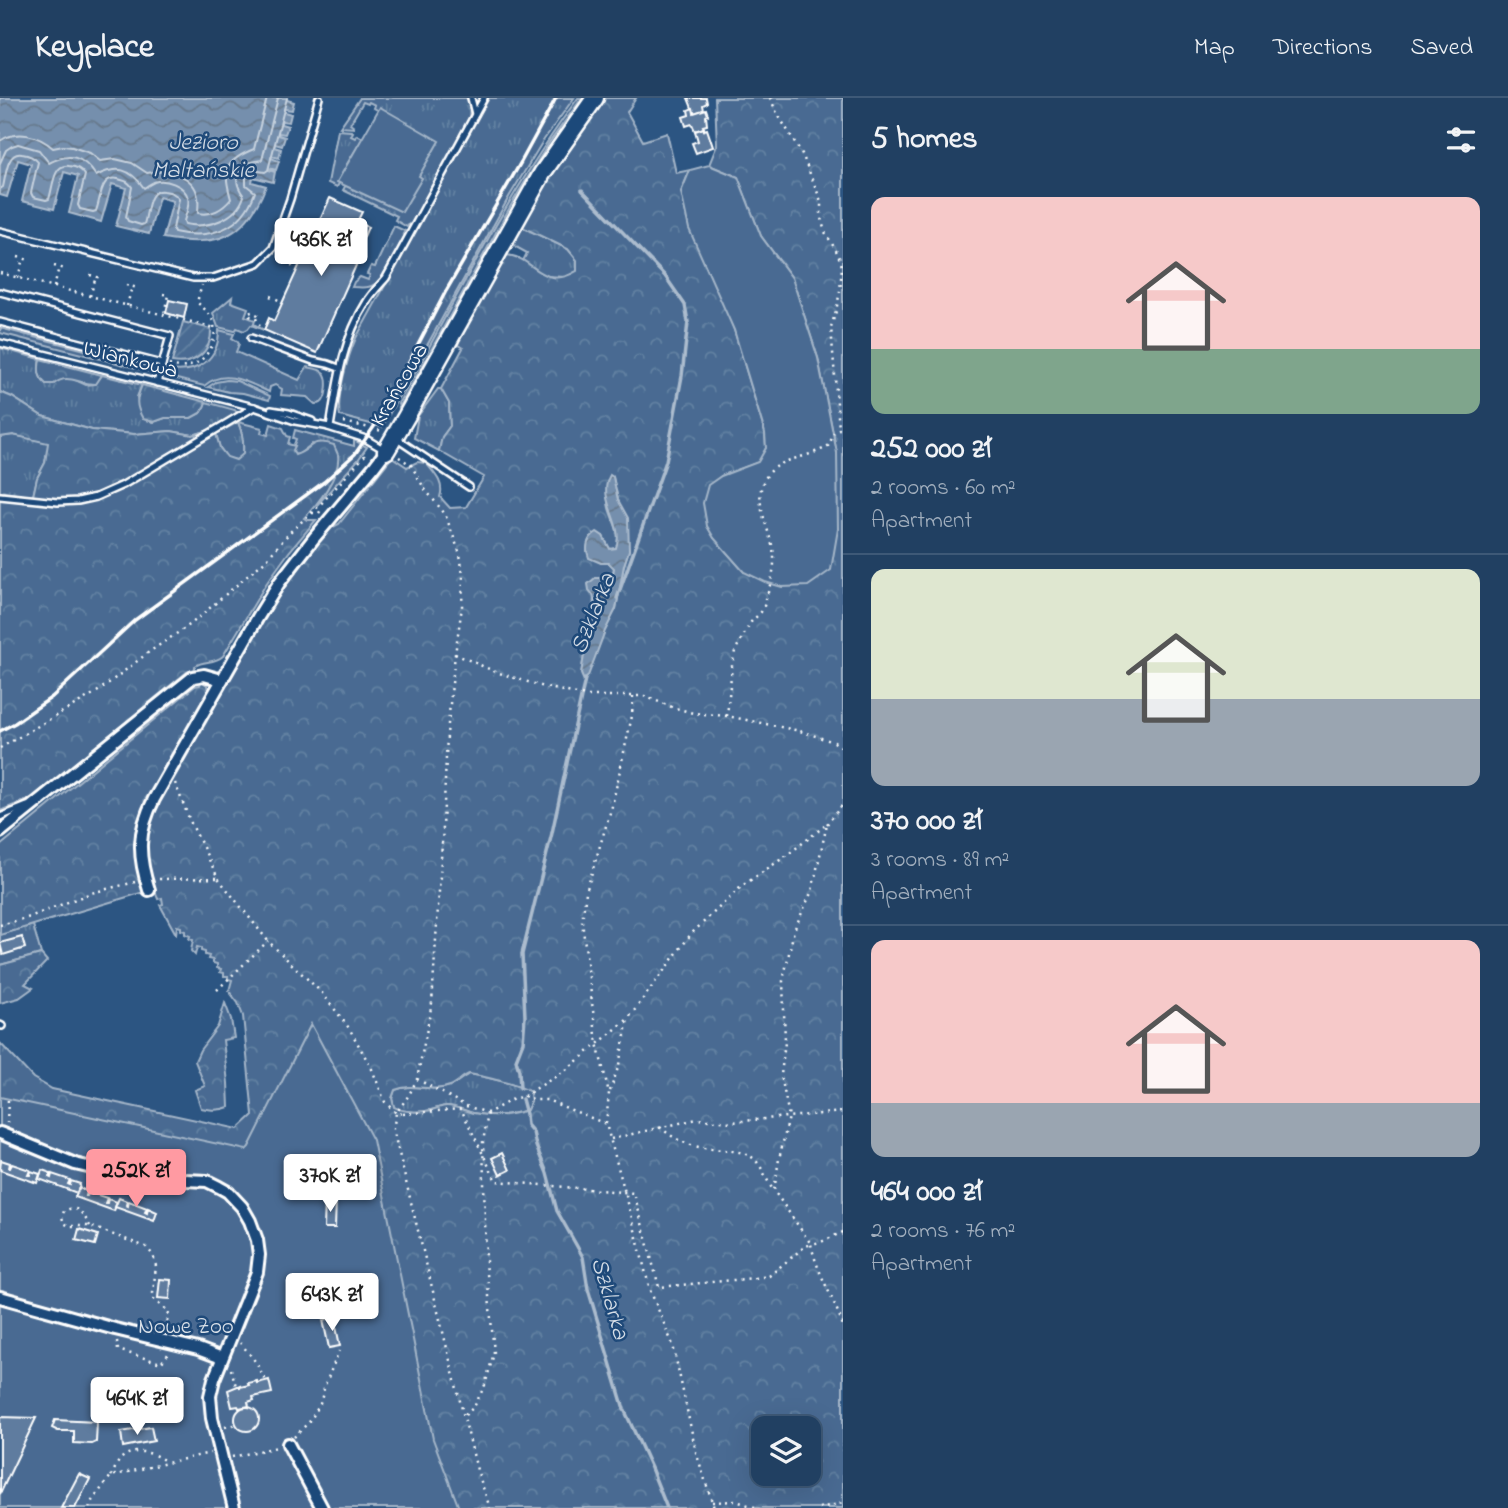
<!DOCTYPE html>
<meta charset="utf-8">
<style>
:root{--surface:#214062;--page:#2d4b6b;--text:#f1f3f6;--muted:#a2afbe;--line:#3e5977;--accent:#ff9aa2}
body{margin:0;font-family:"Indie Flower",sans-serif;background:var(--page);color:var(--text);height:100vh;display:flex;flex-direction:column;font-size:26px;white-space:nowrap}
*{box-sizing:border-box;margin:0}
p{font-size:23px;color:var(--muted)}
.icon{flex:none;width:38px;height:38px;fill:none;stroke:currentColor;stroke-width:2;stroke-linecap:round;stroke-linejoin:round}
.map{position:relative;flex:1;overflow:hidden}
.side{display:flex;flex-direction:column;background:var(--surface);width:665px}
.side>*{flex:none}
.fabs{position:absolute;left:751px;top:1318px;display:grid;gap:14px}
.fabs a{display:grid;place-items:center;width:70px;height:70px;border-radius:14px;background:var(--surface);box-shadow:0 7px 28px #0002,0 0 0 2px var(--line);font-size:35px}
.price{position:absolute;translate:-50% -60px;padding:0 16px;border-radius:7px;background:#fff;color:#222;font-size:23px;line-height:46px;filter:drop-shadow(0 2px 4px #0008)}
.price::after{content:'';position:absolute;left:50%;top:42px;width:21px;height:16px;margin-left:-10px;background:inherit;clip-path:polygon(0 0,100% 0,50% 100%)}
.price.on{background:var(--accent);color:#111}
ul{padding:0;list-style:none}
li{display:grid;align-content:center;gap:14px;height:371px;padding:0 28px}
li+li{border-top:2px solid var(--line)}
li span{display:grid;place-items:center;height:217px;border-radius:14px;color:#555}
li>.icon{margin-inline-start:auto}
span .icon{width:126px;height:126px;fill:#fffc;stroke-width:1}
li b{font-size:30px}
h2{display:flex;justify-content:space-between;align-items:center;height:84px;padding:0 28px;font-size:30px}
header{display:flex;align-items:center;gap:42px;box-sizing:border-box;height:98px;padding:0 35px;background:var(--surface);border-bottom:2px solid var(--line)}
header strong{font-size:33px}
nav{display:flex;gap:38px;margin-inline-start:auto;font-size:24px}
main{display:flex;flex:1;min-height:0}
.map>svg:first-child{display:block}
</style>
<header>
<strong>Keyplace</strong>
<nav><a>Map</a><a>Directions</a><a>Saved</a></nav>
</header>
<main>
<div class="map">
<svg width="843" height="1410" viewBox="0 0 843 1410">
<defs>
<pattern id="grass-tufts" width="24" height="20" patternUnits="userSpaceOnUse" patternTransform="scale(1.75)"><rect width="24" height="20" fill="#486b92"/><path d="M3 7l-1-3M5 7V3M7 7l1-3M15 17l-1-3M17 17v-4M19 17l1-3" fill="none" stroke="#6381a2"/></pattern>
<pattern id="forest-crowns" width="20" height="18" patternUnits="userSpaceOnUse" patternTransform="scale(1.75)"><rect width="20" height="18" fill="#486b92"/><path d="M2 6a3 3 0 1 1 6 0M12 15a3 3 0 1 1 6 0" fill="none" stroke="#6381a2"/></pattern>
<pattern id="garden-furrows" width="10" height="10" patternUnits="userSpaceOnUse" patternTransform="scale(1.75)"><rect width="10" height="10" fill="#486b92"/><path d="M-1 1l2-2M0 10L10 0M9 11l2-2" fill="none" stroke="#6381a2"/></pattern>
<pattern id="water-waves" width="16" height="10" patternUnits="userSpaceOnUse" patternTransform="scale(1.75)"><rect width="16" height="10" fill="#748fad"/><path d="M0 5q4-4 8 0t8 0" fill="none" stroke="#66788b"/></pattern>
</defs>
<rect width="100%" height="100%" fill="#2c5582"/>
<filter id="ink" filterUnits="userSpaceOnUse"><feTurbulence type="fractalNoise" baseFrequency=".0143" numOctaves="2"/><feDisplacementMap in="SourceGraphic" scale="14" xChannelSelector="R" yChannelSelector="G"/><feConvolveMatrix kernelMatrix="1 2 1 2 8 2 1 2 1" color-interpolation-filters="sRGB"/></filter>
<g filter="url(#ink)">
<g fill="url(#grass-tufts)" stroke="#a4b5c8" stroke-width="2">
<path d="M360,0H467C470,7 470,13 469,21L411,127L409,126L407,129L395,122L397,118L343,92L355,71L437,46L374,10L375,7L369,4L368,6L363,4L350,26L354,29V30L340,29Z"/>
<path d="M489,0H574L543,43L509,99L382,329L340,318C336,299 348,258 356,240Z"/>
<path d="M578,0H582L549,45L514,102L399,310L398,306C455,203 508,94 578,0Z"/>
<polygon points="338,32 351,33 353,34 351,38 355,40 357,37 363,40 347,66 349,68 337,89 328,85"/>
<polygon points="518,127 568,151 577,162 577,173 566,179 545,178 523,163 527,155 516,149 513,144"/>
<path d="M394,128L405,133L403,136L405,137L381,181C372,191 364,190 352,189L354,184L360,179L368,182L370,177L367,176L371,168L375,169Z"/>
<polygon points="232,199 231,204 248,210 245,218 255,222 254,226 264,232 251,227 248,231 244,233 237,230 235,233 218,229 213,215"/>
<polygon points="0,230 151,269 152,273 151,274 0,235"/>
<path d="M219,232L234,236L232,240L237,243L239,246L236,254L299,282L307,269C312,270 321,271 324,275C329,281 327,301 321,305C319,306 317,306 315,306L307,299L281,297L282,291L275,287L270,289L269,294C247,284 225,270 204,288L169,279L170,272C198,276 219,261 219,232Z"/>
<path d="M0,250L40,261C38,272 38,279 46,286L69,279L86,287L95,286L102,277L142,287L137,299L143,321L154,324L165,320H191L202,314L206,304L235,312L237,315L209,332L193,337L171,333L134,336L92,332L42,318L12,299L0,294Z"/>
<polygon points="227,282 237,283 270,298 269,302 243,295 229,294 208,289 216,284"/>
<polygon points="438,291 441,291 449,305 450,328 442,339 439,353 414,340 418,318"/>
<path d="M238,324C243,335 244,344 243,357L236,362L227,360L220,350L216,336Z"/>
<polygon points="295,332 354,348 354,342 367,349 358,362 317,407 337,372 312,346 299,356 295,357 292,352 296,341 293,340"/>
<polygon points="13,337 49,344 45,365 37,380 33,398 0,394 0,339"/>
<polygon points="33,827 41,856 0,867 0,837"/>
<path d="M469,976C482,978 521,987 530,994L531,1003L527,1012C509,1018 492,1019 473,1015C464,1013 456,1008 447,1008C441,1008 437,1011 431,1012C420,1015 403,1014 394,1009L392,1001L395,992C413,984 432,995 450,988C457,985 462,979 469,976Z"/>
</g>
<g fill="url(#forest-crowns)" stroke="#a4b5c8" stroke-width="2" fill-rule="evenodd">
<path d="M602,0H636L627,14L643,43L667,35L676,75L690,72L681,94L734,232L765,335L766,350L759,364L721,378L707,428L714,440L744,474L837,355L818,260L792,180L761,138L738,79L709,67L717,47L715,0H843V1410H15L0,1299V945L33,980L52,991L238,1031L253,1017L243,918L238,905L229,893L232,882L228,881V878H224V875L220,874L221,871L217,870V866L213,865V862L208,861L209,858L205,857V854L201,853V850L197,849L195,857L191,853L193,842L189,841L190,838L185,836V833L181,832V829L177,828L176,836L160,807L163,806L162,800L158,801L154,791H153L146,765V737L154,711L279,495L329,431L339,426L392,359L407,369L417,364L426,365C434,375 445,385 440,399L450,410L466,409L484,379L439,353L442,339L450,328L449,305L441,291L463,250L458,247L462,230L505,157C533,157 542,194 577,173V162L568,151L518,127L533,102ZM613,379L629,452L624,467L616,511L581,576L589,526L593,515L595,480H610L613,476L614,469L609,465H601L587,453L588,444L591,438H603L610,451L616,450C622,434 613,425 609,410C607,402 607,393 607,385ZM469,976C482,978 521,987 530,994L531,1003L527,1012C509,1018 492,1019 473,1015C464,1013 456,1008 447,1008C441,1008 437,1011 431,1012C420,1015 403,1014 394,1009L392,1000L395,992C413,984 432,995 450,988C456,986 462,979 469,976ZM763,1330H808V1376H763Z"/>
<path d="M40,261L102,277L96,286C79,287 68,274 54,286H46C38,279 38,272 40,261Z"/>
<path d="M142,287L206,304L202,314L191,320H165L154,324L143,321C135,307 136,301 142,287Z"/>
<path d="M0,294L12,299L42,318L92,332L134,336L171,333L193,337L209,332L216,336L220,350L227,359L236,362L243,356C244,344 243,335 238,324L262,330L261,335L268,337L271,326L283,330L287,338L290,339L288,346L295,348L293,352L295,357C312,352 310,339 334,347C334,348 338,356 338,357C341,377 317,407 304,420L307,422H316L289,454L266,486L223,558C214,566 204,562 195,568V571L187,574L34,699L0,713V394L33,398L37,380L45,365L48,345L13,337L0,339Z"/>
<path d="M201,583L207,587L208,595C190,625 172,654 156,685C148,701 139,717 136,735C133,755 138,774 144,794L0,837V748L195,588L200,587Z"/>
<polygon points="41,856 47,863 25,886 33,890 19,900 0,905 0,867"/>
<path d="M225,905L231,921L234,940L223,942L228,985L229,1009C219,1013 211,1012 201,1010L195,992L205,988L195,963L200,952L218,928Z"/>
</g>
<g fill="#486b92" stroke="#a4b5c8" stroke-width="2">
<polygon points="380,9 439,43 419,78 422,80 402,114 337,84"/>
<polygon points="709,67 738,79 761,138 792,180 818,260 837,355 838,431 831,472 808,488 782,489 765,484 744,474 714,440 707,428 703,405 708,387 721,378 758,364 766,350 765,335 734,232 689,131 681,94 690,72"/>
<polygon points="311,926 373,1042 433,1341 459,1410 0,1410 0,999 246,1052 249,1049"/>
</g>
<path fill="url(#garden-furrows)" stroke="#a4b5c8" stroke-width="2" d="M183,224L211,231C212,254 194,268 172,264Z"/>
<g fill="url(#water-waves)" stroke="#acbcce" stroke-width="2">
<path d="M0,0H287V2L294,4L292,12L284,11V14L291,16L289,24L281,23V26L288,28L285,36L278,35V37L285,39L282,48L275,46L274,49L281,51L279,60L272,58L271,60L279,63L276,72L269,70V72L275,74L273,84L253,79L252,84L266,88C245,141 218,149 163,140L173,103L159,99L149,136L116,128L126,90L112,86L101,124L69,115L78,78L64,74L54,111L22,103L31,66L18,62L7,99L0,97Z"/>
<path d="M610,377L613,379L618,402L628,420L629,452L624,467L616,511L605,533L588,578L584,583L581,576L589,526L595,505L593,497L589,492L588,486L595,480H610L613,476L614,470L609,465H601L589,460C585,450 587,440 597,434L603,438L610,451L616,450C625,426 596,401 610,377Z"/>
</g>
<g fill="none" stroke-linecap="round" stroke-linejoin="round">
<g stroke="#c7d2de" stroke-width="2">
<path d="M0,43C17,31 38,37 53,50L63,48L72,49L90,55L100,63L115,61L132,65L147,75C166,71 194,76 198,99C199,104 198,110 198,115C211,118 223,111 231,101C223,72 224,63 254,51L267,0"/>
<path d="M0,65L6,52L12,48L18,46L39,52L49,65C70,54 83,58 96,78C117,67 130,70 144,90C147,88 150,86 154,84C165,80 185,87 188,100C190,107 186,116 184,123L185,126C207,131 237,121 244,98C236,88 233,74 245,66C250,63 257,63 262,62L278,0"/>
<path d="M0,91L3,89C6,77 7,53 22,56C30,57 34,59 38,64L31,95L33,99L46,102L49,101C53,90 53,65 69,68C77,69 81,71 85,77L78,107L80,111L93,114L96,113C101,101 100,77 118,81C125,83 128,83 132,89L126,119L128,123L141,127L144,126C148,115 147,90 164,93C171,94 175,95 179,101L173,131L174,134C210,142 243,131 255,94L246,87V78L252,72L265,74L268,72L287,0"/>
</g>
<g stroke="#acbcce" stroke-width="3.5">
<polyline points="582,92 665,178 685,207 688,224 682,278 666,363 617,500"/>
<polyline points="520,990 519,973 516,962 523,944 525,919 522,856 552,735 585,581"/>
<polyline points="522,1001 526,1016 527,1027 533,1034 536,1048 547,1075 557,1113 583,1159 588,1191 624,1311 651,1370 667,1410"/>
</g>
</g>
<g fill="#5e7c9f" stroke="#fff" stroke-width="2">
<polygon points="688,0 706,0 707,5 703,7 704,12 694,15"/>
<polygon points="693,10 694,15 706,11 708,17 706,18 707,27 703,28 704,30 695,33 692,26 686,28 683,19 689,17 688,12"/>
<polygon points="704,30 704,32 707,31 713,49 696,55 692,45 698,43 695,33"/>
<polygon points="330,100 362,114 357,124 368,129 354,162 359,162 357,165 317,255 264,232 269,220 274,223"/>
<polygon points="169,202 187,206 184,220 166,215"/>
<polygon points="22,839 25,850 3,857 0,845"/>
<polygon points="502,1055 510,1072 500,1077 492,1060"/>
<polygon points="1,1062 10,1065 9,1070 10,1070 12,1066 30,1072 28,1077 30,1077 31,1073 40,1076 37,1085 0,1072"/>
<polygon points="42,1072 51,1075 49,1079 51,1080 52,1076 70,1082 68,1086 70,1087 71,1083 80,1086 77,1095 39,1081"/>
<polygon points="79,1090 87,1093 86,1098 87,1098 89,1094 107,1100 105,1105 107,1105 108,1101 117,1104 114,1113 75,1099"/>
<polygon points="119,1100 127,1103 126,1107 128,1108 129,1103 147,1110 145,1114 147,1115 148,1110 157,1114 154,1123 115,1109"/>
<polygon points="325,1101 336,1101 335,1130 324,1130"/>
<polygon points="79,1131 98,1137 95,1147 76,1142"/>
<polygon points="160,1181 171,1182 170,1201 158,1200"/>
<polygon points="334,1219 340,1248 329,1250 323,1222"/>
<polygon points="269,1282 272,1295 253,1299 254,1302 248,1304 249,1308 239,1310 238,1308 232,1309 228,1292 240,1287 240,1289 249,1287 248,1285 257,1283 257,1285"/>
<circle cx="247" cy="1321" r="12"/>
<polygon points="0,1319 36,1320 0,1396"/>
<polygon points="55,1322 97,1324 96,1344 92,1346 74,1345 74,1333 58,1333 52,1330"/>
<polygon points="151,1329 154,1343 123,1349 121,1334"/>
<polygon points="79,1376 90,1381 75,1410 61,1410"/>
</g>
<g fill="none" stroke-linecap="round" stroke-linejoin="round">
<g stroke="#fff" stroke-width="10">
<g id="lane">
<polyline points="471,0 475,16"/>
<polyline points="0,133 193,180 213,180 258,165 273,150 290,101 319,0"/>
<polyline points="0,194 170,238 157,285"/>
<polyline points="0,224 162,266"/>
<polyline points="251,240 313,263 328,266 339,270"/>
<polyline points="0,245 254,309 295,323 330,329"/>
<polyline points="271,312 289,315 312,323"/>
<polyline points="328,329 366,341 383,351"/>
<path d="M330,329C337,287 342,243 366,205C371,196 379,188 386,180L484,0"/>
<polyline points="397,341 469,389"/>
<polyline points="0,398 58,404 78,403 96,399 123,387 254,309"/>
<polyline points="0,719 27,708"/>
<polyline points="0,927 2,928"/>
</g>
</g>
<g stroke="#fff" stroke-width="16">
<g id="street">
<polyline points="0,734 193,579 204,577 222,582"/>
<path d="M149,792C138,758 137,734 154,701L258,519L279,485L314,440L373,370L386,353"/>
<polyline points="0,1035 75,1066 96,1071 164,1081 207,1083 219,1089 228,1094 242,1109 250,1123 257,1142 259,1157 257,1174 214,1281 210,1298 212,1320 234,1410"/>
<polyline points="0,1199 115,1231 198,1251 222,1260"/>
<polyline points="288,1346 322,1410"/>
</g>
</g>
<g stroke="#fff" stroke-width="21">
<polyline id="secondary" points="386,353 406,319 543,74 595,0"/>
</g>
<g stroke="#fff" stroke-width="2.5" stroke-dasharray="2 5" stroke-linecap="butt">
<polyline points="770,0 777,15 802,56 821,103 821,120 825,134 838,156 842,168 840,193 836,213 831,229 839,331"/>
<polyline points="18,159 29,162"/>
<polyline points="285,164 298,170"/>
<polyline points="54,168 65,171"/>
<polyline points="0,175 215,230"/>
<polyline points="90,177 101,180"/>
<polyline points="18,180 23,160"/>
<polyline points="126,187 138,190"/>
<polyline points="54,189 59,169"/>
<polyline points="163,196 168,197 164,216"/>
<polyline points="90,198 96,179"/>
<polyline points="270,198 283,204"/>
<polyline points="127,208 132,188"/>
<polyline points="258,217 252,214 248,215 250,218 256,220 258,226 265,229"/>
<path d="M169,267C175,268 181,270 186,269C209,265 223,235 209,216C206,212 201,208 197,204L202,187"/>
<polyline points="344,324 382,333"/>
<polyline points="399,359 411,367 424,390 445,416 460,456 463,477 462,509 455,556 447,636 443,729 432,905 417,981 409,997 396,1015 393,1031 477,1372 490,1410"/>
<polyline points="312,415 319,415 321,412"/>
<polyline points="455,556 496,574 544,589 586,598 644,598 672,609 693,615 727,618 800,633 834,644 843,650"/>
<polyline points="633,598 632,618 612,708 586,794 582,823 597,945 609,995 606,1026 631,1116 650,1192 673,1247 696,1354 714,1410"/>
<path d="M727,618L732,568L735,553L751,524L761,514L764,508C768,493 775,475 774,459C773,436 750,402 766,379C778,361 800,361 818,353C821,352 825,350 828,348C831,344 832,338 835,333L839,331L843,332"/>
<polyline points="0,650 97,594 149,554 191,526 266,462 291,433 319,408 368,354"/>
<polyline points="175,685 190,723 218,780 268,843 323,896 349,930 372,971 385,1004 396,1015 403,1016"/>
<polyline points="827,726 843,706"/>
<polyline points="159,781 218,780"/>
<polyline points="0,827 27,820 91,795 135,784"/>
<polyline points="217,892 268,843"/>
<polyline points="417,981 466,1008 488,1015 513,1001 524,998 566,972 628,921 691,836 742,788 786,758 827,726 812,793 794,832 783,883 785,944 781,977 789,1019 779,1061 774,1093 811,1146 804,1149 769,1178 755,1180"/>
<polyline points="610,993 619,967 628,921"/>
<polyline points="524,998 536,1002 547,1002 606,1026"/>
<polyline points="7,1025 8,1001"/>
<path d="M660,1029C671,1039 684,1046 699,1049C716,1053 740,1050 753,1060C763,1068 766,1083 774,1093"/>
<polyline points="611,1041 697,1021 731,1024 843,1014"/>
<path d="M90,1128C84,1118 78,1105 64,1113L62,1119L64,1125L69,1128H90L146,1149L153,1157L156,1168L153,1195L154,1201L169,1214L165,1233"/>
<path d="M843,1134L821,1144L811,1146C817,1175 834,1200 843,1228"/>
<polyline points="117,1243 118,1252 161,1265 169,1255"/>
<path d="M240,1245C251,1257 260,1268 265,1283"/>
<polyline points="231,1271 236,1288"/>
<polyline points="465,1317 474,1309 485,1287 494,1255 486,1164 483,1044 488,1015"/>
<polyline points="225,1329 236,1326"/>
<polyline points="294,1339 310,1323 320,1306 325,1287 339,1253"/>
<polyline points="232,1359 277,1349"/>
<path d="M111,1378C115,1372 117,1363 123,1359C136,1349 155,1355 166,1364"/>
<polyline points="712,1404 736,1403 758,1410"/>
<polyline points="89,1410 92,1403 111,1378 210,1355"/>
<polyline points="819,1410 843,1405"/>
</g>
<use href="#lane" stroke="#1f4a7a" stroke-width="5"/>
<use href="#street" stroke="#1f4a7a" stroke-width="10"/>
<use href="#secondary" stroke="#1f4a7a" stroke-width="16"/>
<polyline stroke="#fff" stroke-width="3.5" points="0,633 15,625 52,599 135,522 324,384 355,356 380,320 446,193 521,64 556,0"/>
<polyline stroke="#fff" stroke-width="2.5" stroke-dasharray="2 5" stroke-linecap="butt" points="403,1016 461,1011 496,1083 634,1095 659,1189 755,1180"/>
</g>
</g>
<g text-anchor="middle" stroke-width="5" stroke-linejoin="round" paint-order="stroke">
<g font-size="23" fill="#fff" stroke="#1f4a7a">
<text transform="translate(131 260) rotate(14)" y="8">Wiankowa</text>
<text transform="translate(398 286) rotate(-60)" y="8">Krańcowa</text>
</g>
<g font-size="23" fill="#dae1e9" stroke="#1f4a7a">
<text x="186" y="1235">Nowe Zoo</text>
</g>
<g font-size="24" font-style="italic" fill="#d5dde6" stroke="#1f4a7a">
<text x="203" y="51">Jezioro<tspan x="203" dy="28">Maltańskie</tspan></text>
<text transform="translate(592 515) rotate(-68)" y="8">Szklarka</text>
<text transform="translate(611 1200) rotate(74)" y="8">Szklarka</text>
</g>
</g>
</svg>
<div class="fabs">
<a><svg class="icon" aria-label="layers" viewBox="0 0 24 24"><path d="M12 4l9 5-9 5-9-5zM3 14l9 5 9-5"/></svg></a>
</div>
<b class="price" style="left:321px;top:180px">436K zł</b>
<b class="price on" style="left:136px;top:1111px">252K zł</b>
<b class="price" style="left:330px;top:1116px">370K zł</b>
<b class="price" style="left:332px;top:1235px">643K zł</b>
<b class="price" style="left:137px;top:1339px">464K zł</b>
</div>
<section class="side">
<h2>5 homes<svg class="icon" aria-label="filters" viewBox="0 0 24 24"><path d="M4 7h16M4 17h16"/><circle cx="9" cy="7" r="2"/><circle cx="15" cy="17" r="2"/></svg></h2>
<ul>
<li><span style="background:linear-gradient(#f6c9c9 70%,#7fa58c 0)"><svg class="icon" aria-label="home" viewBox="0 0 24 24"><path d="M3 11l9-7 9 7M6 9v11h12V9"/></svg></span><div><b>252 000 zł</b><p>2 rooms · 60 m²</p><p>Apartment</p></div></li>
<li><span style="background:linear-gradient(#dfe7d0 60%,#9aa5b1 0)"><svg class="icon" aria-label="home" viewBox="0 0 24 24"><path d="M3 11l9-7 9 7M6 9v11h12V9"/></svg></span><div><b>370 000 zł</b><p>3 rooms · 89 m²</p><p>Apartment</p></div></li>
<li><span style="background:linear-gradient(#f6c9c9 75%,#9aa5b1 0)"><svg class="icon" aria-label="home" viewBox="0 0 24 24"><path d="M3 11l9-7 9 7M6 9v11h12V9"/></svg></span><div><b>464 000 zł</b><p>2 rooms · 76 m²</p><p>Apartment</p></div></li>
</ul>
</section>
</main>
